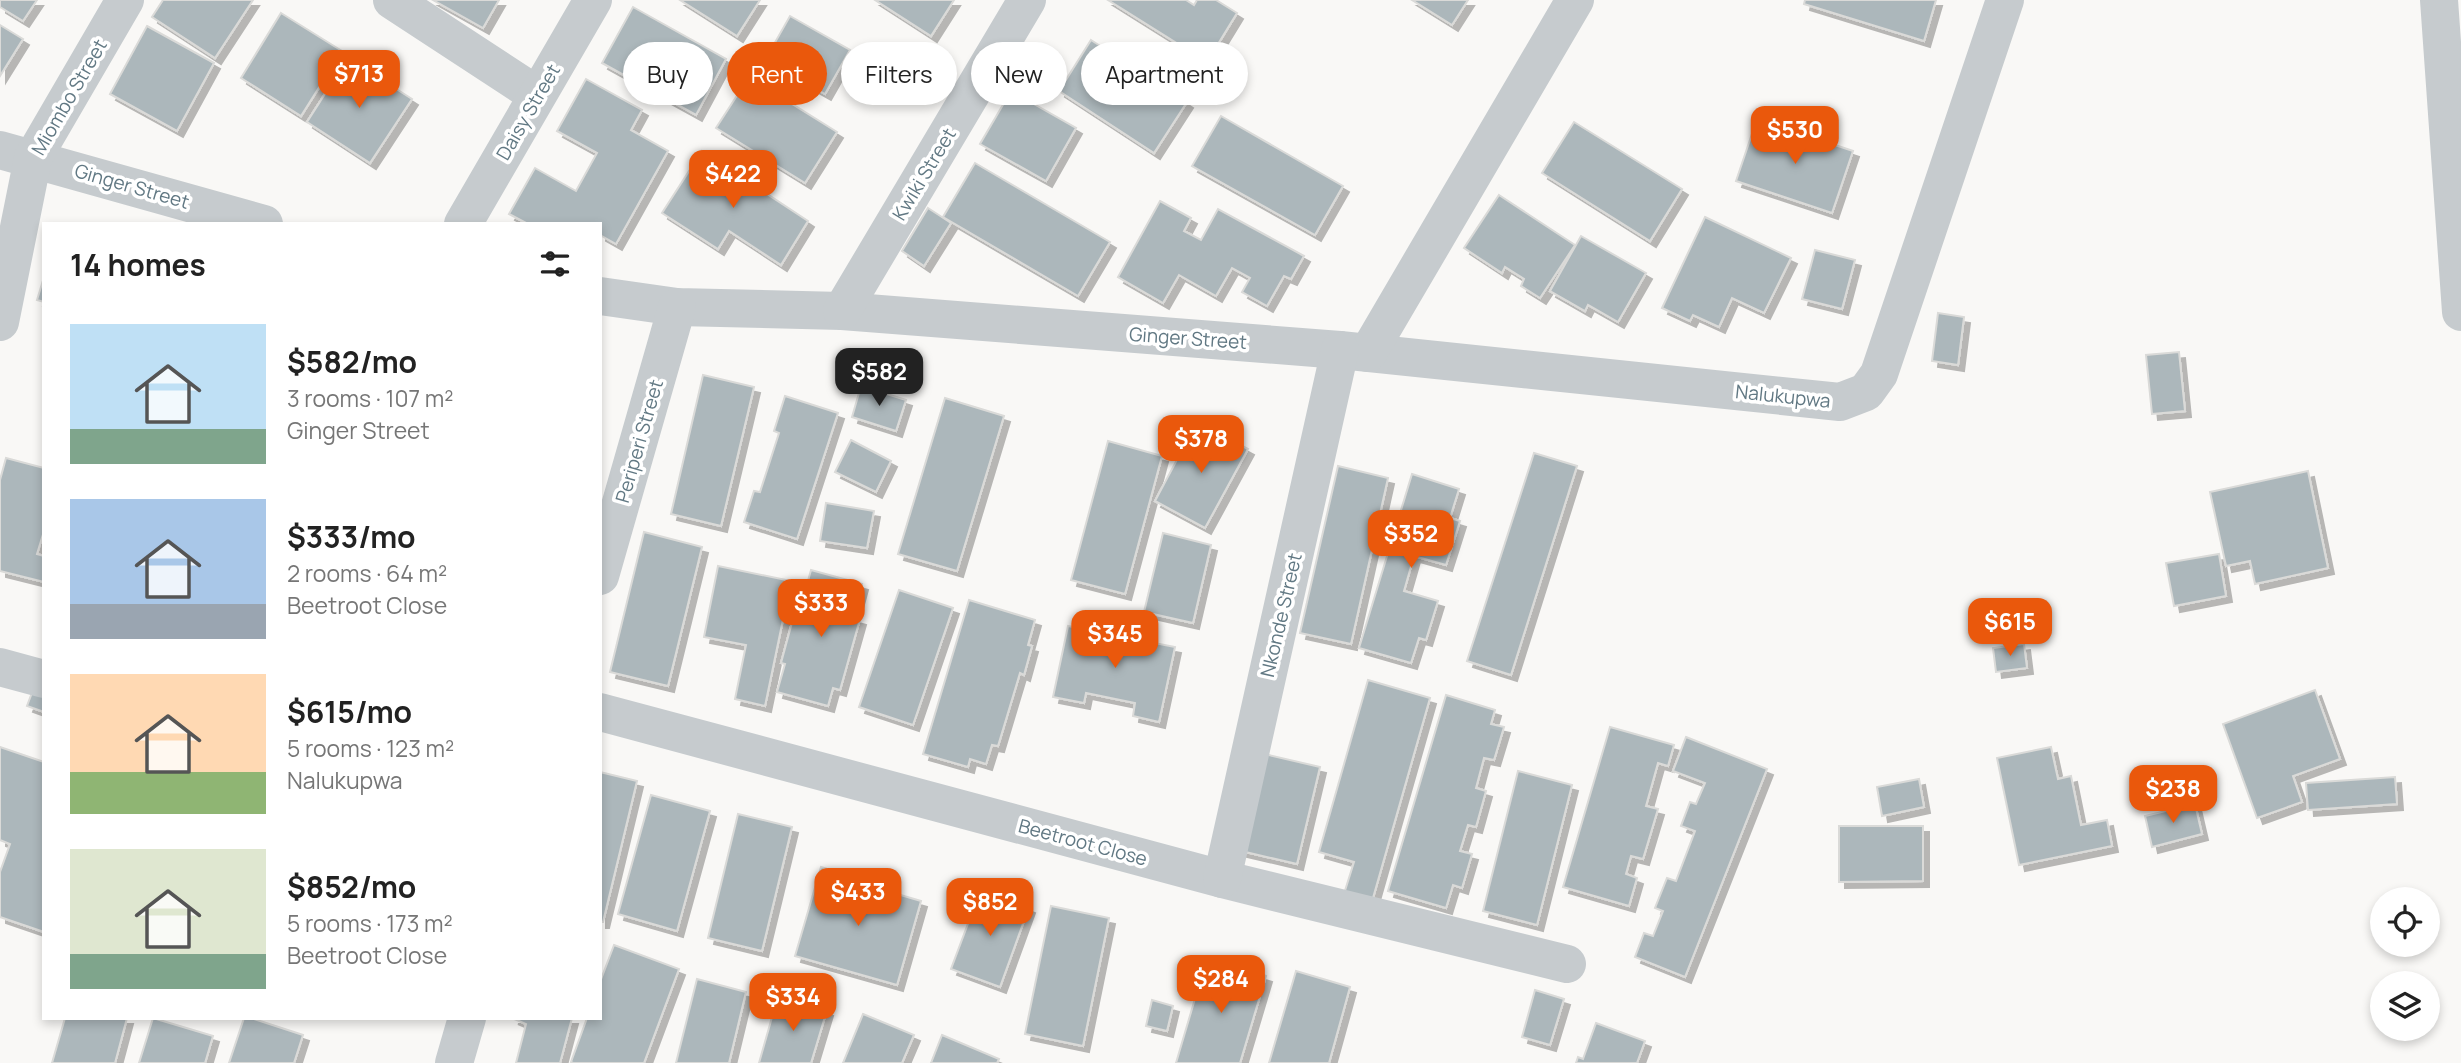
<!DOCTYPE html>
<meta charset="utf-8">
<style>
:root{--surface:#fff;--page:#f6f6f6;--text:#222;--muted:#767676;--accent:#ea580c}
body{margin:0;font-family:Manrope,sans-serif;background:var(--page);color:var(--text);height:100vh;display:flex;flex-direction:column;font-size:26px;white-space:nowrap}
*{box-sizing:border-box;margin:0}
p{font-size:23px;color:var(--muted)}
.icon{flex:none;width:38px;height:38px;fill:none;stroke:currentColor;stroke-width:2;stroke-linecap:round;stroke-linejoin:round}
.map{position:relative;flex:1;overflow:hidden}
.details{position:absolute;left:42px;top:222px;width:560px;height:798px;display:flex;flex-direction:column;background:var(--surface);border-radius:0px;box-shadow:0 4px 10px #0003}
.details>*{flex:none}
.top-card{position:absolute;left:623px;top:42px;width:665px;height:63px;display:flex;gap:14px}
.controls{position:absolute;left:2370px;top:887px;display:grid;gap:14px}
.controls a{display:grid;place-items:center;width:70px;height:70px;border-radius:50%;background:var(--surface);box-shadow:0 4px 10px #0003;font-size:35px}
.price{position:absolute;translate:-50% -60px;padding:0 16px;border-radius:14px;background:var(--accent);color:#fff;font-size:23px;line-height:46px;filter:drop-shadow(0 2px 4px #0008)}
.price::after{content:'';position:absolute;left:50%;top:42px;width:21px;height:16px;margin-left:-10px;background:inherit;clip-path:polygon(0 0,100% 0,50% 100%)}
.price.selected{background:#222;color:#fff}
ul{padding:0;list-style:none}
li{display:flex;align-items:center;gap:21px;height:175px;padding:0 28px}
li span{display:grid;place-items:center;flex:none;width:196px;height:140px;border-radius:0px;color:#555}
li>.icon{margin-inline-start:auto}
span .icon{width:84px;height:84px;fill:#fffc;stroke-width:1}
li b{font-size:30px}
h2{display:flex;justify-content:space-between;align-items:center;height:84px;padding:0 28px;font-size:30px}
.chip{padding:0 24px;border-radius:32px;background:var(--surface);box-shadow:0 4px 10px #0003;font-size:24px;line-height:63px}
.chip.selected{background:var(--accent);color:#fff}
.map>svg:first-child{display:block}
</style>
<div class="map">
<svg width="2461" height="1063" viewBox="0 0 2461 1063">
<defs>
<filter id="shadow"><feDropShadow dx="6" dy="6" stdDeviation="0" flood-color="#0004"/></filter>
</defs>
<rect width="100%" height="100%" fill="#f9f8f6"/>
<g fill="#acb7bb" stroke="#dadad8" stroke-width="2" filter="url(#shadow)">
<polygon points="0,0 37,0 23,21 0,7"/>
<polygon points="163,0 253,0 215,58 152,17"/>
<polygon points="433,0 499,0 483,28"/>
<polygon points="680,0 760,0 737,36"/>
<polygon points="875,0 954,0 931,36"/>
<polygon points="1108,0 1186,0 1194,5 1197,0 1216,0 1237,13 1207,62"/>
<polygon points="1412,0 1468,0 1452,25"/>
<polygon points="1805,0 1936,0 1924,41 1804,4"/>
<polygon points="633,7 726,59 696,115 602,63"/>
<polygon points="281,13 342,51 301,116 241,78"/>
<polygon points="790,16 850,50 825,94 765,60"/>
<polygon points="0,25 23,39 0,76"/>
<polygon points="147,26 214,63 177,131 110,94"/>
<polygon points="1091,40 1187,102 1154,153 1059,91"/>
<polygon points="348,58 412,99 370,163 307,122"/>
<polygon points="749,77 837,132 805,183 716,128"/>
<polygon points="586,79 642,110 631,130 668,151 616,244 600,235 600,224 528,224 509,214 535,168 576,191 597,153 557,131"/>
<polygon points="1011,91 1076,128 1046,181 980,144"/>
<polygon points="1221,116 1343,186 1315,235 1192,166"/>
<polygon points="1757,119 1853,151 1832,213 1736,181"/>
<polygon points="1574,122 1682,189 1650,241 1542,173"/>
<polygon points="702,151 808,221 781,265 729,231 718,249 662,213"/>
<polygon points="975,163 1110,242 1078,296 943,217"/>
<polygon points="1499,195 1575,245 1540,298 1521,286 1524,279 1505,267 1502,273 1464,248"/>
<polygon points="1160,201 1191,218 1184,231 1201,240 1218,209 1304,256 1291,279 1284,276 1267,306 1242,292 1250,278 1232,268 1216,296 1179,275 1163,303 1118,277"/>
<polygon points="928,208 951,223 924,266 902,251"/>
<polygon points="1705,217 1791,258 1764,313 1732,298 1719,327 1693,315 1690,321 1662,308"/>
<polygon points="1581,236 1646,273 1618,322 1588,305 1585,311 1550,291"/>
<polygon points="1815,250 1855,260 1842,309 1802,299"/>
<polygon points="44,277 44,302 37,300"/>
<polygon points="1938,313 1964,317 1958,365 1932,361"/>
<polygon points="2179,352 2185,411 2152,414 2146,355"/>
<polygon points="703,375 754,387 721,526 671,514"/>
<polygon points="861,386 906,400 896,431 852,417"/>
<polygon points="785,396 838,413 797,539 744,522 754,491 760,492 779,433 774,431"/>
<polygon points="945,398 1004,416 957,571 898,554"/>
<polygon points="1197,422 1248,449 1205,528 1155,501"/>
<polygon points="851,440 891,461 876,492 835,472"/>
<polygon points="1108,441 1162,456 1125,594 1071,580"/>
<polygon points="1534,453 1577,466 1511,675 1467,661"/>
<polygon points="6,458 44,468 44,531 37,554 44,556 44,582 0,571 0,480"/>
<polygon points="1338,466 1388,478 1351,644 1300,633"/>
<polygon points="2308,471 2328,568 2255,584 2250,561 2226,566 2210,492"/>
<polygon points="1412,474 1459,489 1450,518 1460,521 1446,565 1414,556 1404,591 1438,601 1426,640 1419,638 1411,663 1359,648"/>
<polygon points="826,503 874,511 867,548 820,541"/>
<polygon points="644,532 702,547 668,686 610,672"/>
<polygon points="1163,533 1211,545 1193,623 1144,612"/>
<polygon points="2219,554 2226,596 2174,606 2166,563"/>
<polygon points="718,566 791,581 765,706 735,699 746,645 704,637"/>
<polygon points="811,570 862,584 853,617 860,619 840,690 833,688 828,706 777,692 785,664 781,663 794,615 798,617"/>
<polygon points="899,590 953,608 913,725 859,707"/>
<polygon points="969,600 1035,620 1028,645 1032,646 1024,675 1020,673 998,746 992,745 986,764 970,759 968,767 923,754"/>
<polygon points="1068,626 1175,647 1159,722 1133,716 1135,703 1086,693 1084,703 1053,697"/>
<polygon points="2024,644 2027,668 1996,672 1993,648"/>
<polygon points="1368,680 1430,698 1371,905 1343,897 1354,862 1319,852"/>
<polygon points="36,682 44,685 44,712 27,706"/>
<polygon points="2315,690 2340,759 2293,776 2302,802 2257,818 2223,724"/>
<polygon points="1446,695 1495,710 1491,724 1504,727 1494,760 1484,758 1476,788 1486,791 1476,827 1468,825 1460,851 1472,854 1462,888 1453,885 1446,908 1388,891"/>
<polygon points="1610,727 1674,745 1668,766 1658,763 1646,806 1658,809 1643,859 1631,856 1626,874 1637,878 1629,906 1563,887"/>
<polygon points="1686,737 1767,769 1685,977 1635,957 1644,933 1653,936 1663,911 1655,908 1667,878 1676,881 1695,831 1681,826 1690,802 1696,804 1705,783 1673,771"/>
<polygon points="0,747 44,762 44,932 0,917 0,872 10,844 0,840"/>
<polygon points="2051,747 2058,779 2071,776 2081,825 2107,820 2112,846 2019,865 1997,758"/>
<polygon points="1260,753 1320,767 1297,864 1237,850"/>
<polygon points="1518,771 1572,785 1537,925 1483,911"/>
<polygon points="600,772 637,781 603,922 600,922"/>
<polygon points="2395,777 2397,804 2308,810 2306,783"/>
<polygon points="1919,779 1924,807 1882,816 1877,787"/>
<polygon points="651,795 710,811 677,931 618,914"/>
<polygon points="2195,804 2202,834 2152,847 2145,816"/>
<polygon points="738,814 792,827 762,951 708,938"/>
<polygon points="1839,826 1923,826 1923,881 1839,882"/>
<polygon points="821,867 851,876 849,880 921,901 897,985 795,956"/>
<polygon points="981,889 1029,907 1000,987 951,969"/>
<polygon points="1051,906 1109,918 1083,1046 1025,1034"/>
<polygon points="614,945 679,969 644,1063 573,1063 571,1062 587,1018 600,1018 600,982"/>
<polygon points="1207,958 1266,976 1240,1063 1176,1063"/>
<polygon points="1296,971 1350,987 1329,1063 1269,1063"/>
<polygon points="697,979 746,992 729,1063 676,1063"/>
<polygon points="1535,990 1564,999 1550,1045 1522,1037"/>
<polygon points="778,996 827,1010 811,1063 759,1063"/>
<polygon points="1152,1000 1173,1006 1167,1031 1146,1026"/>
<polygon points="863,1014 914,1035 902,1063 843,1063"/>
<polygon points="65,1018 127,1018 115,1063 52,1063"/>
<polygon points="153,1018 213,1036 205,1063 139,1063"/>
<polygon points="244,1018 251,1018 303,1035 294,1063 229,1063"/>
<polygon points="512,1018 572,1018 560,1063 516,1063 526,1024"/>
<polygon points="1596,1023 1645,1041 1637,1063 1576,1063 1578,1057 1583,1059"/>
<polygon points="942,1035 999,1059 997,1063 931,1063"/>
</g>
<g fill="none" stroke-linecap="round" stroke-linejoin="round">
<g stroke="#c6cbce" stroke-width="38">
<polyline points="392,0 537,95"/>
<polyline points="2439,0 2461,312"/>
<polyline points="0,150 264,224"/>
<polyline points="463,224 593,0"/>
<polyline points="600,296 677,307 842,311 1340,350 1840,402 1866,392 1879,374 2005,0"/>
<polyline points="842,311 1027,0"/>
<polyline points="0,322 33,158 125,0"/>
<polyline points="1368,353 1575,0"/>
<polyline points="600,576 677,307"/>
<polyline points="0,667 44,679"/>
<polyline points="600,712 1222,879 1567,964"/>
<polyline points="1222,879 1340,350"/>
<polyline points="454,1063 467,1018"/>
</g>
</g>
<g text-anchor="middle" stroke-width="7" stroke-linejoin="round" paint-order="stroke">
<g font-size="19" fill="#617883" stroke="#fff">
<text transform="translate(69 97) rotate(-60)" y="7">Miombo Street</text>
<text transform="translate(528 112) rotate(-60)" y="7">Daisy Street</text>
<text transform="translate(924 174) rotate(-59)" y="7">Kwiki Street</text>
<text transform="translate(132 186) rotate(16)" y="7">Ginger Street</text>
<text transform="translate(1188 338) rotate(4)" y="7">Ginger Street</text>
<text transform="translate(1783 396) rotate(6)" y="7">Nalukupwa</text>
<text transform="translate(639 441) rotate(-74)" y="7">Periperi Street</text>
<text transform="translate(1281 615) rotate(-77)" y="7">Nkonde Street</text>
<text transform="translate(1083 842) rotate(15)" y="7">Beetroot Close</text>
</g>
</g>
</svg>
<div class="controls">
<a><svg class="icon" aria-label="locate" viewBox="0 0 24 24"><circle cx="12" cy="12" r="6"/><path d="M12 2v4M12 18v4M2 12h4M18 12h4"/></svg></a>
<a><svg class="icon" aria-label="layers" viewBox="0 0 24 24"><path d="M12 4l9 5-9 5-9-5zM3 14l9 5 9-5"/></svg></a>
</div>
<b class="price" style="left:359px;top:110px">$713</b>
<b class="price" style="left:1795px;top:166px">$530</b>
<b class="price" style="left:733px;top:210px">$422</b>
<b class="price selected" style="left:879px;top:408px">$582</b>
<b class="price" style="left:1201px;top:475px">$378</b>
<b class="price" style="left:1411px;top:570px">$352</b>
<b class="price" style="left:821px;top:639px">$333</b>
<b class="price" style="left:2010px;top:658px">$615</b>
<b class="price" style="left:1115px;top:670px">$345</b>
<b class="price" style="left:2173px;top:825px">$238</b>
<b class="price" style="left:858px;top:928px">$433</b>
<b class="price" style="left:990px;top:938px">$852</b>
<b class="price" style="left:1221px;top:1015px">$284</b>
<b class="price" style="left:793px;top:1033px">$334</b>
<div class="top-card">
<a class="chip">Buy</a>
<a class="chip selected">Rent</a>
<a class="chip">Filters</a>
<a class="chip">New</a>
<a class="chip">Apartment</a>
</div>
<section class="details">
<h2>14 homes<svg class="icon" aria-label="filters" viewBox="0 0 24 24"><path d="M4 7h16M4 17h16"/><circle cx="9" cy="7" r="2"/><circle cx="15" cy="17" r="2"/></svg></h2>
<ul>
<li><span style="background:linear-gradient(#bfe0f5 75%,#7fa58c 0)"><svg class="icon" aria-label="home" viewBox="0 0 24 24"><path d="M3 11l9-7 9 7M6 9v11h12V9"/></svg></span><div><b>$582/mo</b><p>3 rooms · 107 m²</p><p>Ginger Street</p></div></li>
<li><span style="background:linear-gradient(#a9c7e8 75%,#9aa5b1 0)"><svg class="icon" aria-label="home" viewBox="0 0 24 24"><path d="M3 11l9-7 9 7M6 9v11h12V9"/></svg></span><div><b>$333/mo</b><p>2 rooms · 64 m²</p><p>Beetroot Close</p></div></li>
<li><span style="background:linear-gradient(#ffd9b3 70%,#8fb573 0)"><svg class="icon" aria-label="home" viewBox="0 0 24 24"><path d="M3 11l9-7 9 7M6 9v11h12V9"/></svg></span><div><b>$615/mo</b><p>5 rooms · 123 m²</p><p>Nalukupwa</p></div></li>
<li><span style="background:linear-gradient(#dfe7d0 75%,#7fa58c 0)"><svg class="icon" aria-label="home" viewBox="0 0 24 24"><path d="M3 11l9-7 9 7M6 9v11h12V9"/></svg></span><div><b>$852/mo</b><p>5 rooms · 173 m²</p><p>Beetroot Close</p></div></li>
</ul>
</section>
</div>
